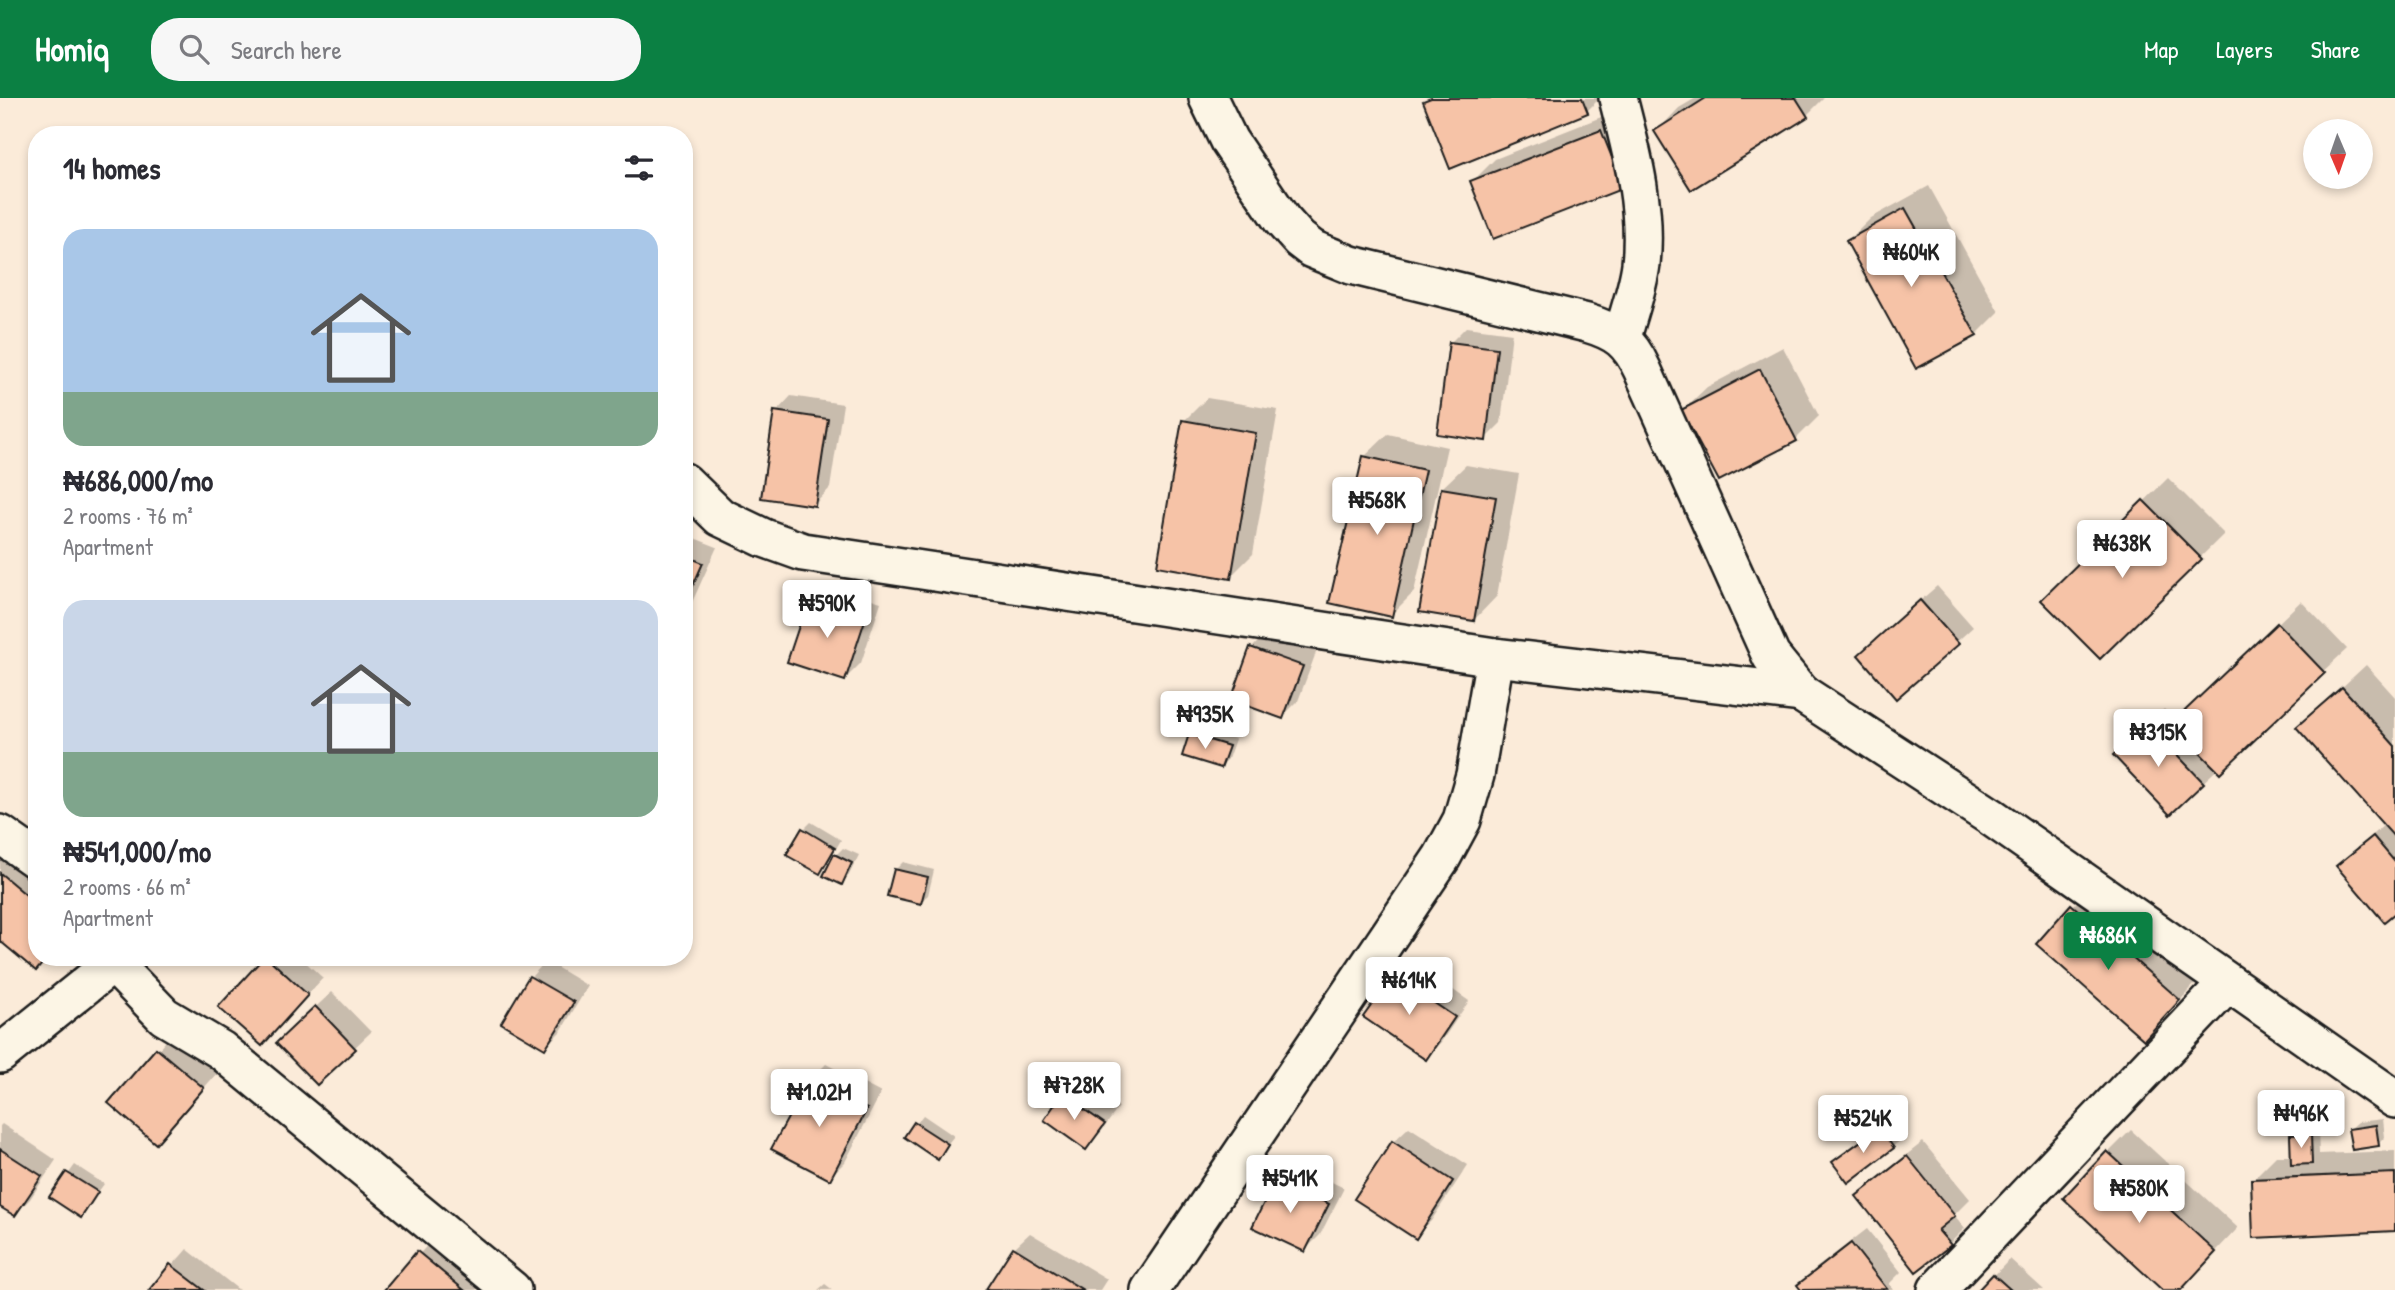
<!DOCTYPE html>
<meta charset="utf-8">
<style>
:root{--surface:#fff;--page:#f7f7f7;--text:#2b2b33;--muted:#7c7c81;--accent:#0b8043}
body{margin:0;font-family:"Patrick Hand",sans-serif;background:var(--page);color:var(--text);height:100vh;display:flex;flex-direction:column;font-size:26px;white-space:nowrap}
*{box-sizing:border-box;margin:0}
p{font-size:23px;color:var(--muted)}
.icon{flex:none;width:38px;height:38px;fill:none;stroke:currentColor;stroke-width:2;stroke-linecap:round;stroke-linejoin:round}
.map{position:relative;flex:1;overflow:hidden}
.panel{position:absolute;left:28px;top:28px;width:665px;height:840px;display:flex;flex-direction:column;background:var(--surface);border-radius:28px;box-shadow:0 4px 10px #0003}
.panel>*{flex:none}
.needle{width:46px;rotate:178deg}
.tools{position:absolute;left:2303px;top:21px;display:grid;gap:14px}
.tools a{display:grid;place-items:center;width:70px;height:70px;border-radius:50%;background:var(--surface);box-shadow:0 4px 10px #0003;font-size:35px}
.price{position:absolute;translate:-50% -60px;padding:0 16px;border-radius:7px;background:#fff;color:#222;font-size:23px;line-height:46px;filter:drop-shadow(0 2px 4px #0008)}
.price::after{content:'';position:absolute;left:50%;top:42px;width:21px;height:16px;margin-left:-10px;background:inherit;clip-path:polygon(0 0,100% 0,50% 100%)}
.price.active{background:var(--accent);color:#fff}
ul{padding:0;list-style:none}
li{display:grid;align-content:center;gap:14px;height:371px;padding:0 35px}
li span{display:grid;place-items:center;height:217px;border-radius:21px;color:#555}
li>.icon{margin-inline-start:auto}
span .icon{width:126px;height:126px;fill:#fffc;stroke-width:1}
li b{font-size:30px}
h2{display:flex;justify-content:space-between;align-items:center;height:84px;padding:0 35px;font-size:30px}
header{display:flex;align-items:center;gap:42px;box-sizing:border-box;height:98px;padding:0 35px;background:var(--accent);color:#fff}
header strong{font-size:33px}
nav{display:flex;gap:38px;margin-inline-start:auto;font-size:24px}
.search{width:490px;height:63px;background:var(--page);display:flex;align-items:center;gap:18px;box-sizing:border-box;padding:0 24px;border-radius:28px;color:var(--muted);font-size:26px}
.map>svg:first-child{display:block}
</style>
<header>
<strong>Homiq</strong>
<div class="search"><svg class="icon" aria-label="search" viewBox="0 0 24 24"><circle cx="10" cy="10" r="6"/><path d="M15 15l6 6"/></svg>Search here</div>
<nav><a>Map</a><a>Layers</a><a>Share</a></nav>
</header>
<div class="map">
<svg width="2395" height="1192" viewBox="0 0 2395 1192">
<rect width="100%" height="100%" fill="#fbebd9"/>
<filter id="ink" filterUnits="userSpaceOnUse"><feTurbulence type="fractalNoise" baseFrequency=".0143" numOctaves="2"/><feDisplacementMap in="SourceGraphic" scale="14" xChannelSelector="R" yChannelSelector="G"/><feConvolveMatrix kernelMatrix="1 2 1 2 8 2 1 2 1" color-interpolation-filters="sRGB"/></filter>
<g filter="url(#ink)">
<g fill="#0003">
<polygon points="1429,0 1600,0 1587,13 1425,4"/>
<polygon points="1696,0 1824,0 1807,17 1656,34 1679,10"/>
<polygon points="1624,10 1623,88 1472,84 1495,61"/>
<polygon points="1929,88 1999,214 1976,237 1848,143 1871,120"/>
<polygon points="1466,229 1512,235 1501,325 1485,341 1450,245"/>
<polygon points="1783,249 1819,318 1796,341 1720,381 1683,312 1707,289"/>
<polygon points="791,298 843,306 830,390 815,406 776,314"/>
<polygon points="1207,300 1278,312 1253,456 1230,479 1184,323"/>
<polygon points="1388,336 1447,349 1414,494 1391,517 1364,359"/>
<polygon points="1466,367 1519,376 1497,498 1474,522 1442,390"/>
<polygon points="2168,380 2224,436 2100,558 2044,502"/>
<polygon points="684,436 717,449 684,522"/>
<polygon points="825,486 881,504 861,565 845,581 810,502"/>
<polygon points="1937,488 1973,529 1896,599 1875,542"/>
<polygon points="2301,503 2347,551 2170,715 2131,642 2164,611 2176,624"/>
<polygon points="1267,534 1317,552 1298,603 1282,619 1252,550"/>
<polygon points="2366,567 2395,599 2395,813 2339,768 2385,726 2299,629"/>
<polygon points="1198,629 1235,641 1228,661 1221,668 1191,637"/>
<polygon points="811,724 841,742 827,766 819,774 803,732"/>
<polygon points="0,733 37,764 36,871 0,841"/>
<polygon points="843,750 859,757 849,777 842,785 835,758"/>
<polygon points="903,764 934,772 928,797 920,804 895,772"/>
<polygon points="2096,785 2202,878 2167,917 2073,808"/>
<polygon points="267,859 300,859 323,880 277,930"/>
<polygon points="1410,862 1469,903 1441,944 1425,960 1394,878"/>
<polygon points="546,863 588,888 561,933 545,949 503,924 531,879"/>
<polygon points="332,894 371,934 317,985 294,929"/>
<polygon points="173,935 218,974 156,1044 111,1005"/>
<polygon points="826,966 881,995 845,1064 829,1080 810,982"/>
<polygon points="1079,982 1119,1009 1101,1034 1086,1050 1063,998"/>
<polygon points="923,1017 954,1038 937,1059 906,1039"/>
<polygon points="2383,1021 2385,1039 2378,1046 2350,1031 2358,1024"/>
<polygon points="1887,1024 1901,1042 1848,1083 1842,1057"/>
<polygon points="2,1026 56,1062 30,1101 15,1116 0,1107 0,1028"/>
<polygon points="1409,1029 1468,1067 1431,1123 1416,1138 1393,1044"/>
<polygon points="2300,1030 2318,1030 2319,1056 2395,1053 2395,1131 2252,1082 2276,1058 2293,1058 2292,1038"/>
<polygon points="2131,1032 2238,1130 2179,1192 2165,1192 2108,1055"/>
<polygon points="1923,1044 1970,1101 1954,1117 1965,1130 1950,1145 1916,1171 1858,1098 1873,1083"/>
<polygon points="1293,1065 1344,1090 1320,1137 1305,1152 1278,1081"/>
<polygon points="75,1067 104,1086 81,1117 52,1098"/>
<polygon points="442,1131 492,1173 476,1192 387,1192"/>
<polygon points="1867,1131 1901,1174 1889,1186 1894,1192 1803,1192 1800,1187 1815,1171"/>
<polygon points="1030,1135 1107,1181 1100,1192 989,1191 1014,1150"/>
<polygon points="187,1151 239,1192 151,1192"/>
<polygon points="2010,1161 2044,1192 1980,1192"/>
<polygon points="825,1186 833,1192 818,1192"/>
</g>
<g fill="#f6c3a7" stroke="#1c1c1c" stroke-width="2">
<polygon points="1431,0 1582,0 1588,15 1450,71 1423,3"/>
<polygon points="1706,0 1796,0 1808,19 1691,92 1654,33"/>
<polygon points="1601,32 1624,90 1493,141 1470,83"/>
<polygon points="1905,110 1977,238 1916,271 1846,143"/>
<polygon points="1449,244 1497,250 1486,343 1437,336"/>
<polygon points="1760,271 1797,343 1719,383 1681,312"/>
<polygon points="774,313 828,321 815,408 761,400"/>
<polygon points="1182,322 1256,335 1231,481 1157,468"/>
<polygon points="1363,358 1425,372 1392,519 1329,505"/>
<polygon points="1441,390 1496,399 1474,523 1419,514"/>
<polygon points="2143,402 2202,461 2100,561 2041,502"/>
<polygon points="684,457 703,465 684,508"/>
<polygon points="808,501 866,519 845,583 787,564"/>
<polygon points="1920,502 1959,546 1896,601 1858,557"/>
<polygon points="2277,525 2325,575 2220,675 2171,626"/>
<polygon points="1250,549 1303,568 1283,621 1231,602"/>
<polygon points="2342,589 2395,648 2395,740 2296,629"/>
<polygon points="2147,625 2204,685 2170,717 2113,657"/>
<polygon points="1189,636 1229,648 1221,670 1182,658"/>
<polygon points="802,730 835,750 820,776 786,757"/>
<polygon points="2373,738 2395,764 2395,815 2384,824 2336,768"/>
<polygon points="834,756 852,765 842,787 823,778"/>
<polygon points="894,771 928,779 921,806 887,798"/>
<polygon points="0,775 37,806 37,859 48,859 36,873 0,843"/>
<polygon points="2071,806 2180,902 2144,942 2036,846"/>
<polygon points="264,859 267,859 308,897 262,948 218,909"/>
<polygon points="1393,877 1455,919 1426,962 1363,919"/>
<polygon points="529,878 574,904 545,951 501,925"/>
<polygon points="315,908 356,951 317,987 276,945"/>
<polygon points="156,950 204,990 156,1046 108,1005"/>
<polygon points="809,981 867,1011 830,1082 771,1051"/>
<polygon points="1062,996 1105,1026 1086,1052 1044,1022"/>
<polygon points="914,1024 948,1046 938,1062 904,1039"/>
<polygon points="2376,1027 2379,1048 2352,1052 2348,1031"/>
<polygon points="1879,1030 1894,1050 1848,1085 1832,1064"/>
<polygon points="2311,1036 2312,1066 2291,1067 2290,1037"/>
<polygon points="1392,1043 1453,1083 1416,1141 1354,1101"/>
<polygon points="0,1051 42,1078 15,1118 0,1109"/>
<polygon points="2107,1053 2216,1154 2181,1192 2162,1192 2063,1100"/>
<polygon points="1907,1058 1955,1118 1938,1132 1951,1147 1916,1174 1856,1098"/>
<polygon points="66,1074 98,1094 81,1120 49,1099"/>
<polygon points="2395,1075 2395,1133 2253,1140 2251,1081"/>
<polygon points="1276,1080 1329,1106 1305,1154 1252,1129"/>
<polygon points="1851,1145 1887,1191 1801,1192 1797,1187"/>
<polygon points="1013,1149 1083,1192 986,1191"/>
<polygon points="417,1153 464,1192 384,1192"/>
<polygon points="170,1166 204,1192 149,1192"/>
<polygon points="1993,1176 2011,1192 1978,1192"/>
</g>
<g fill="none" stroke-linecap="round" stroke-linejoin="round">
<g stroke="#1c1c1c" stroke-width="42">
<g id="minor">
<path d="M1208,0L1229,43L1282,122L1299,141L1312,151L1351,167L1587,225C1617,234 1629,243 1642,271L1771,558L1801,595L1990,718L2395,1001"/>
<path d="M1618,0C1632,55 1647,109 1641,166C1638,191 1628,216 1622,240"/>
<polyline points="684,384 720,419 764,440 803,454 1495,559 1801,595"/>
<polyline points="0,736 37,762"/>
<polyline points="107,859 164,918 221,952 512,1192"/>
<polyline points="0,956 121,859"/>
<polyline points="1150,1192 1442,759 1462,722 1475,677 1495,559"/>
<polyline points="1937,1192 2228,885"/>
</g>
</g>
<use href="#minor" stroke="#fcf5e5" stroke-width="37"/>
</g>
</g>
</svg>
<div class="tools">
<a><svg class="needle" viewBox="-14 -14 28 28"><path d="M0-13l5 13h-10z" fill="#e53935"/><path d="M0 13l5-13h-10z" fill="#7c7c81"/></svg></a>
</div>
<b class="price" style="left:1911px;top:191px">₦604K</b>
<b class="price" style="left:1377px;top:439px">₦568K</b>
<b class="price" style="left:2122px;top:482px">₦638K</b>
<b class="price" style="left:827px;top:542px">₦590K</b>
<b class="price" style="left:1205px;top:653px">₦935K</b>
<b class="price" style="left:2158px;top:671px">₦315K</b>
<b class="price active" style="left:2108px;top:874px">₦686K</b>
<b class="price" style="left:1409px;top:919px">₦614K</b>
<b class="price" style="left:1074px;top:1024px">₦728K</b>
<b class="price" style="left:819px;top:1031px">₦1.02M</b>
<b class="price" style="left:2301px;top:1052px">₦496K</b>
<b class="price" style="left:1863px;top:1057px">₦524K</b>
<b class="price" style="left:1290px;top:1117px">₦541K</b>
<b class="price" style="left:2139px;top:1127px">₦580K</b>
<section class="panel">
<h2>14 homes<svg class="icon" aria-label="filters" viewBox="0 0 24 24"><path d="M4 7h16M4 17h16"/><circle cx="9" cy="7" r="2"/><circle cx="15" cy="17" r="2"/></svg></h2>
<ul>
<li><span style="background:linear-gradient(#a9c7e8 75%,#7fa58c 0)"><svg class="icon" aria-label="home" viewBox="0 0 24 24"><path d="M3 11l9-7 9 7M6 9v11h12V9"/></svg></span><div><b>₦686,000/mo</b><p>2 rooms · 76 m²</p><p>Apartment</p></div></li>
<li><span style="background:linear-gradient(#c9d6e8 70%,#7fa58c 0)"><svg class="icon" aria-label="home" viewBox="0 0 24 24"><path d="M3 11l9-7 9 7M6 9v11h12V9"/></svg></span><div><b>₦541,000/mo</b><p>2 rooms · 66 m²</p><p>Apartment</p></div></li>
</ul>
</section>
</div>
